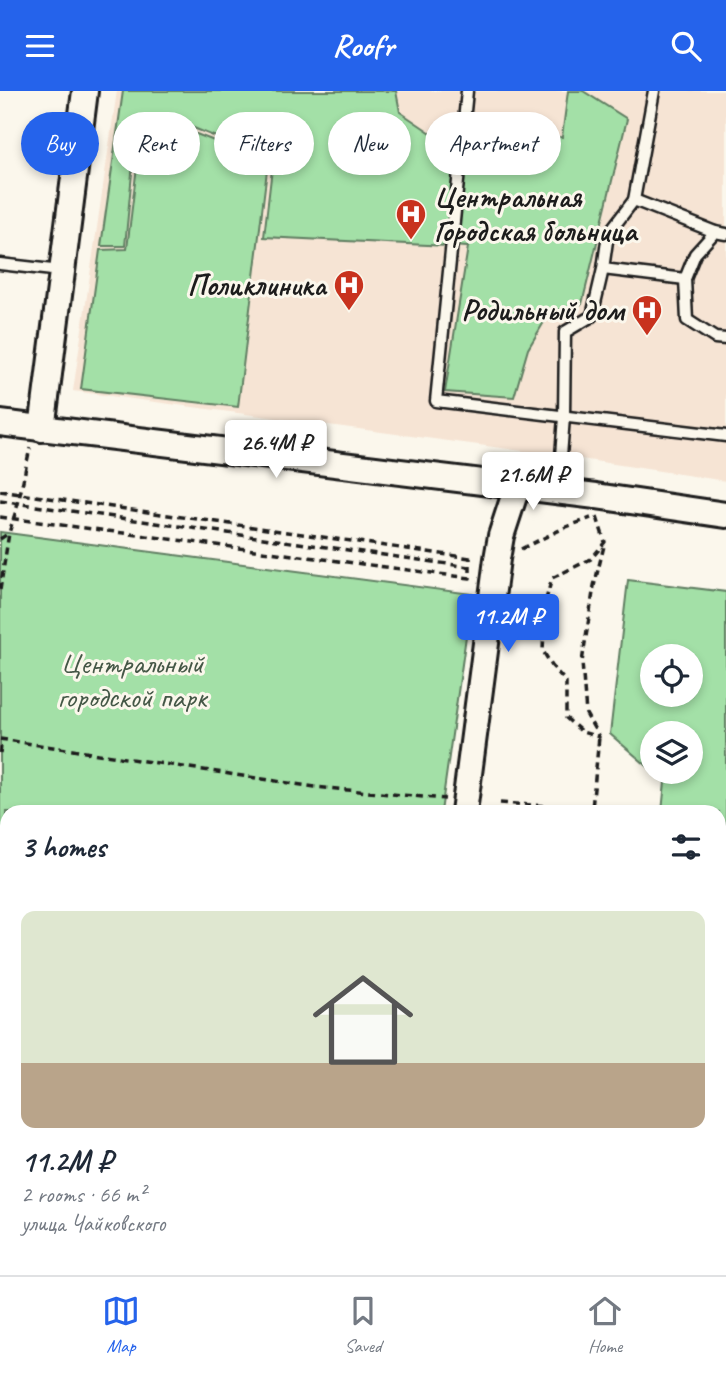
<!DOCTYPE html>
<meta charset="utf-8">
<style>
:root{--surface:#fff;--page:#f2f2f3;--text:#1f2937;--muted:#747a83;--line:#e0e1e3;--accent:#2563eb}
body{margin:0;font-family:Caveat,sans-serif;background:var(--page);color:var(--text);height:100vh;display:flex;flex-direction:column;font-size:26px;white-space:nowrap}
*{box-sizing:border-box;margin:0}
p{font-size:23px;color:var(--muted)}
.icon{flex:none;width:38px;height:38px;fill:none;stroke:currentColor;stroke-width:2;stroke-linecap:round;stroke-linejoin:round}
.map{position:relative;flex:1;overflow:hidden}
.side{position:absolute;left:0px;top:714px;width:726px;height:471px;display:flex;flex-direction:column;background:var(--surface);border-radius:21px 21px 0 0;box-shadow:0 4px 10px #0003}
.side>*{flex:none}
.guide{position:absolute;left:21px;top:21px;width:684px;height:63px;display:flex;gap:14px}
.controls{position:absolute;left:640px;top:553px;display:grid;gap:14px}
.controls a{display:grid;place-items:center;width:63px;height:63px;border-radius:50%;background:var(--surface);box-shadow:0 4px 10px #0003;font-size:35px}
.price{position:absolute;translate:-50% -60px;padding:0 16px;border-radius:7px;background:#fff;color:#222;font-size:23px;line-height:46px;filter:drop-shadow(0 2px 4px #0008)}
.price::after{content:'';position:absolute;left:50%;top:42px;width:21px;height:16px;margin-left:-10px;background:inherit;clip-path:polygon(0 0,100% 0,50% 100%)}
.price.active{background:var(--accent);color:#fff}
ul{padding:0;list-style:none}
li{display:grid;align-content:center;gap:14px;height:371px;padding:0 21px}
li span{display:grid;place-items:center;height:217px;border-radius:14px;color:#555}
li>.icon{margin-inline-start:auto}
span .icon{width:126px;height:126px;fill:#fffc;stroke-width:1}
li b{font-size:30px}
h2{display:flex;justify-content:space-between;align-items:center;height:84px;padding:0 21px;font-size:30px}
.chip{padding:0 24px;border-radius:32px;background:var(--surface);box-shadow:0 4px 10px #0003;font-size:24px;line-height:63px}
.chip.active{background:var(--accent);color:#fff}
header{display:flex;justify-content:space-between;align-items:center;height:91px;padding:0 21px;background:var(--accent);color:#fff;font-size:32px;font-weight:700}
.menu{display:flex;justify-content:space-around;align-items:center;height:98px;border-top:2px solid var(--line);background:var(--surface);font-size:19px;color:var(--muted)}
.menu a{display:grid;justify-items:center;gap:4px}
.menu .active{color:var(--accent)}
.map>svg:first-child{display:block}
</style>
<header><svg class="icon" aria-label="menu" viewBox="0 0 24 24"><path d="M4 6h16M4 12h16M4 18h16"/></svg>Roofr<svg class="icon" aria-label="search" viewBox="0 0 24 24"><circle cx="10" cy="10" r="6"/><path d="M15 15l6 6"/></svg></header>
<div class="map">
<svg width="726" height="1184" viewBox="0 0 726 1184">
<rect width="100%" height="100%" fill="#fbf7ec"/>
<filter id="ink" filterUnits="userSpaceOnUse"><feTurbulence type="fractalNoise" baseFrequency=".0143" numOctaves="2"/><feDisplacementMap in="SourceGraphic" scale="14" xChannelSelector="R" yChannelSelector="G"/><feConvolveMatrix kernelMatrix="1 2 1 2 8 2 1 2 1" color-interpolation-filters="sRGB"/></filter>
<g filter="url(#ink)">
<polygon fill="#f6e4d4" points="117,0 726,0 726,390 561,365 73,300"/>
<g fill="#a3e0a7" stroke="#607e62" stroke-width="2" fill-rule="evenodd">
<polygon points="123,0 396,0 400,21 443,50 562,46 568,0 583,0 627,28 582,213 550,221 528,258 514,306 445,301 468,156 264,146 273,69 186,34 133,72 125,155 101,155"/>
<polygon points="186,39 268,71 238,316 81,298 100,159 127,158 137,75"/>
<polygon points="0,441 472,503 441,721 7,721 7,1040 0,1039"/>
<path d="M628,489L726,501V1184H445V1178H719V721H662L665,691L653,681H691V642H653V680L610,643ZM653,565H691V604H653Z"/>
</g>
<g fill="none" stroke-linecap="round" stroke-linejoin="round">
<g stroke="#1c1c1c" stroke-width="15">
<g id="service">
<polyline points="467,0 436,310 726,345"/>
<polyline points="634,109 654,0"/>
<polyline points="715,141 695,163 685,188 687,229 715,247 726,248"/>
<polyline points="0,173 61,180"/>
<polyline points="603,178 685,188"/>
<polyline points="554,400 561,365 564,326 565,241 592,225 603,178 608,143 634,109 715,141 726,143"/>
<polyline points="719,1002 726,1002"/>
<polyline points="245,1184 246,1178"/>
<polyline points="324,1184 324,1178"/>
<polyline points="677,1184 678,1178"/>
</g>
</g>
<g stroke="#1c1c1c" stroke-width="30">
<g id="tertiary">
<polyline points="0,332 596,405 726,424"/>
<polyline points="42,338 85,0"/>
<polyline points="464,721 497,468 501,445 517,396"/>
<polyline points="0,1067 7,1068"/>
<polyline points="407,1184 407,1178"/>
</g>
</g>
<g stroke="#1c1c1c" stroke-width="3.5" stroke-dasharray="7 5" stroke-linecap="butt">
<polyline points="0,400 470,467 472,469"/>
<polyline points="0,410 469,476"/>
<polyline points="0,426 470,487 470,467"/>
<polyline points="597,426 605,451 591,468 552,487 545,512 543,560 552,575 566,591 566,627 582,641 599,646 586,623 582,571 594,495 605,451"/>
<polyline points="0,448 9,442"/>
<polyline points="521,458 566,436 591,427"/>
<polyline points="0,499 9,442 18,413 30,357"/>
<polyline points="0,648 315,696 445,708"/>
<polyline points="0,662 2,648"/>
<polyline points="500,712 592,718 599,646"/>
</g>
<use href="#service" stroke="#fbf7ec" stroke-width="10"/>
<use href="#tertiary" stroke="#fbf7ec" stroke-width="24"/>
</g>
</g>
<defs>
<g id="hospital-pin" transform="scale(1.575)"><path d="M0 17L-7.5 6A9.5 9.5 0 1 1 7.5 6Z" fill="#c8321e" stroke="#fbf7ec"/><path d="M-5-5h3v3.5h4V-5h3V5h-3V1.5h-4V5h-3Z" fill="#fff"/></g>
</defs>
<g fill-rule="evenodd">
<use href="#hospital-pin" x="411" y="123"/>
<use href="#hospital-pin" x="349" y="194"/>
<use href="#hospital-pin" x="647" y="219"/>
</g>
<g text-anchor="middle" stroke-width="6" stroke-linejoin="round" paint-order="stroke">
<g font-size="30" font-weight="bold" fill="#1c1c1c" stroke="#fbf7ec" text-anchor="end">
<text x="434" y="116" text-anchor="start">Центральная<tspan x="434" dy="34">Городская больница</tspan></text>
<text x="326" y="204">Поликлиника</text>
<text x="624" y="229">Родильный дом</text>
</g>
<g font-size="30" fill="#445746" stroke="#fbf7ec">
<text x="132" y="582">Центральный<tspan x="132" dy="34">городской парк</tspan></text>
</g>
</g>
</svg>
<div class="controls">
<a><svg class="icon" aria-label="locate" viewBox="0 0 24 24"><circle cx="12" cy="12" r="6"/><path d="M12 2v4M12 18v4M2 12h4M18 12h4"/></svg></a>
<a><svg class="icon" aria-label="layers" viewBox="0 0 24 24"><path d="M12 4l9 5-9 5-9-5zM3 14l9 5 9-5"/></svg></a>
</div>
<b class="price" style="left:276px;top:389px">26.4M ₽</b>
<b class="price" style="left:533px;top:421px">21.6M ₽</b>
<b class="price active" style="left:508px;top:563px">11.2M ₽</b>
<div class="guide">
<a class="chip active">Buy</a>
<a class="chip">Rent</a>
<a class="chip">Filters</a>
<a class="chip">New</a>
<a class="chip">Apartment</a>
</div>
<section class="side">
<h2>3 homes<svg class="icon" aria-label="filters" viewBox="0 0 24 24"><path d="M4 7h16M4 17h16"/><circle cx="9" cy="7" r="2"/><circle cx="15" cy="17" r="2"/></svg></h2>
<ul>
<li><span style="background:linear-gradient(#dfe7d0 70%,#b9a48a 0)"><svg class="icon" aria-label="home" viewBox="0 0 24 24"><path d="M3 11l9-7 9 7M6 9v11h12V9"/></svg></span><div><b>11.2M ₽</b><p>2 rooms · 66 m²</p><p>улица Чайковского</p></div></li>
</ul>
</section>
</div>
<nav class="menu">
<a class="active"><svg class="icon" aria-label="map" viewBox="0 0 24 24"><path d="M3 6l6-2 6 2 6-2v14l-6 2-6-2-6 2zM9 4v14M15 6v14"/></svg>Map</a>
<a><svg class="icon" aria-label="saved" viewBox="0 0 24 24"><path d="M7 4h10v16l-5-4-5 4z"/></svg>Saved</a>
<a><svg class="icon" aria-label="home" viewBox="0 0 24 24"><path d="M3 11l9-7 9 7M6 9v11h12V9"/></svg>Home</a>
</nav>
